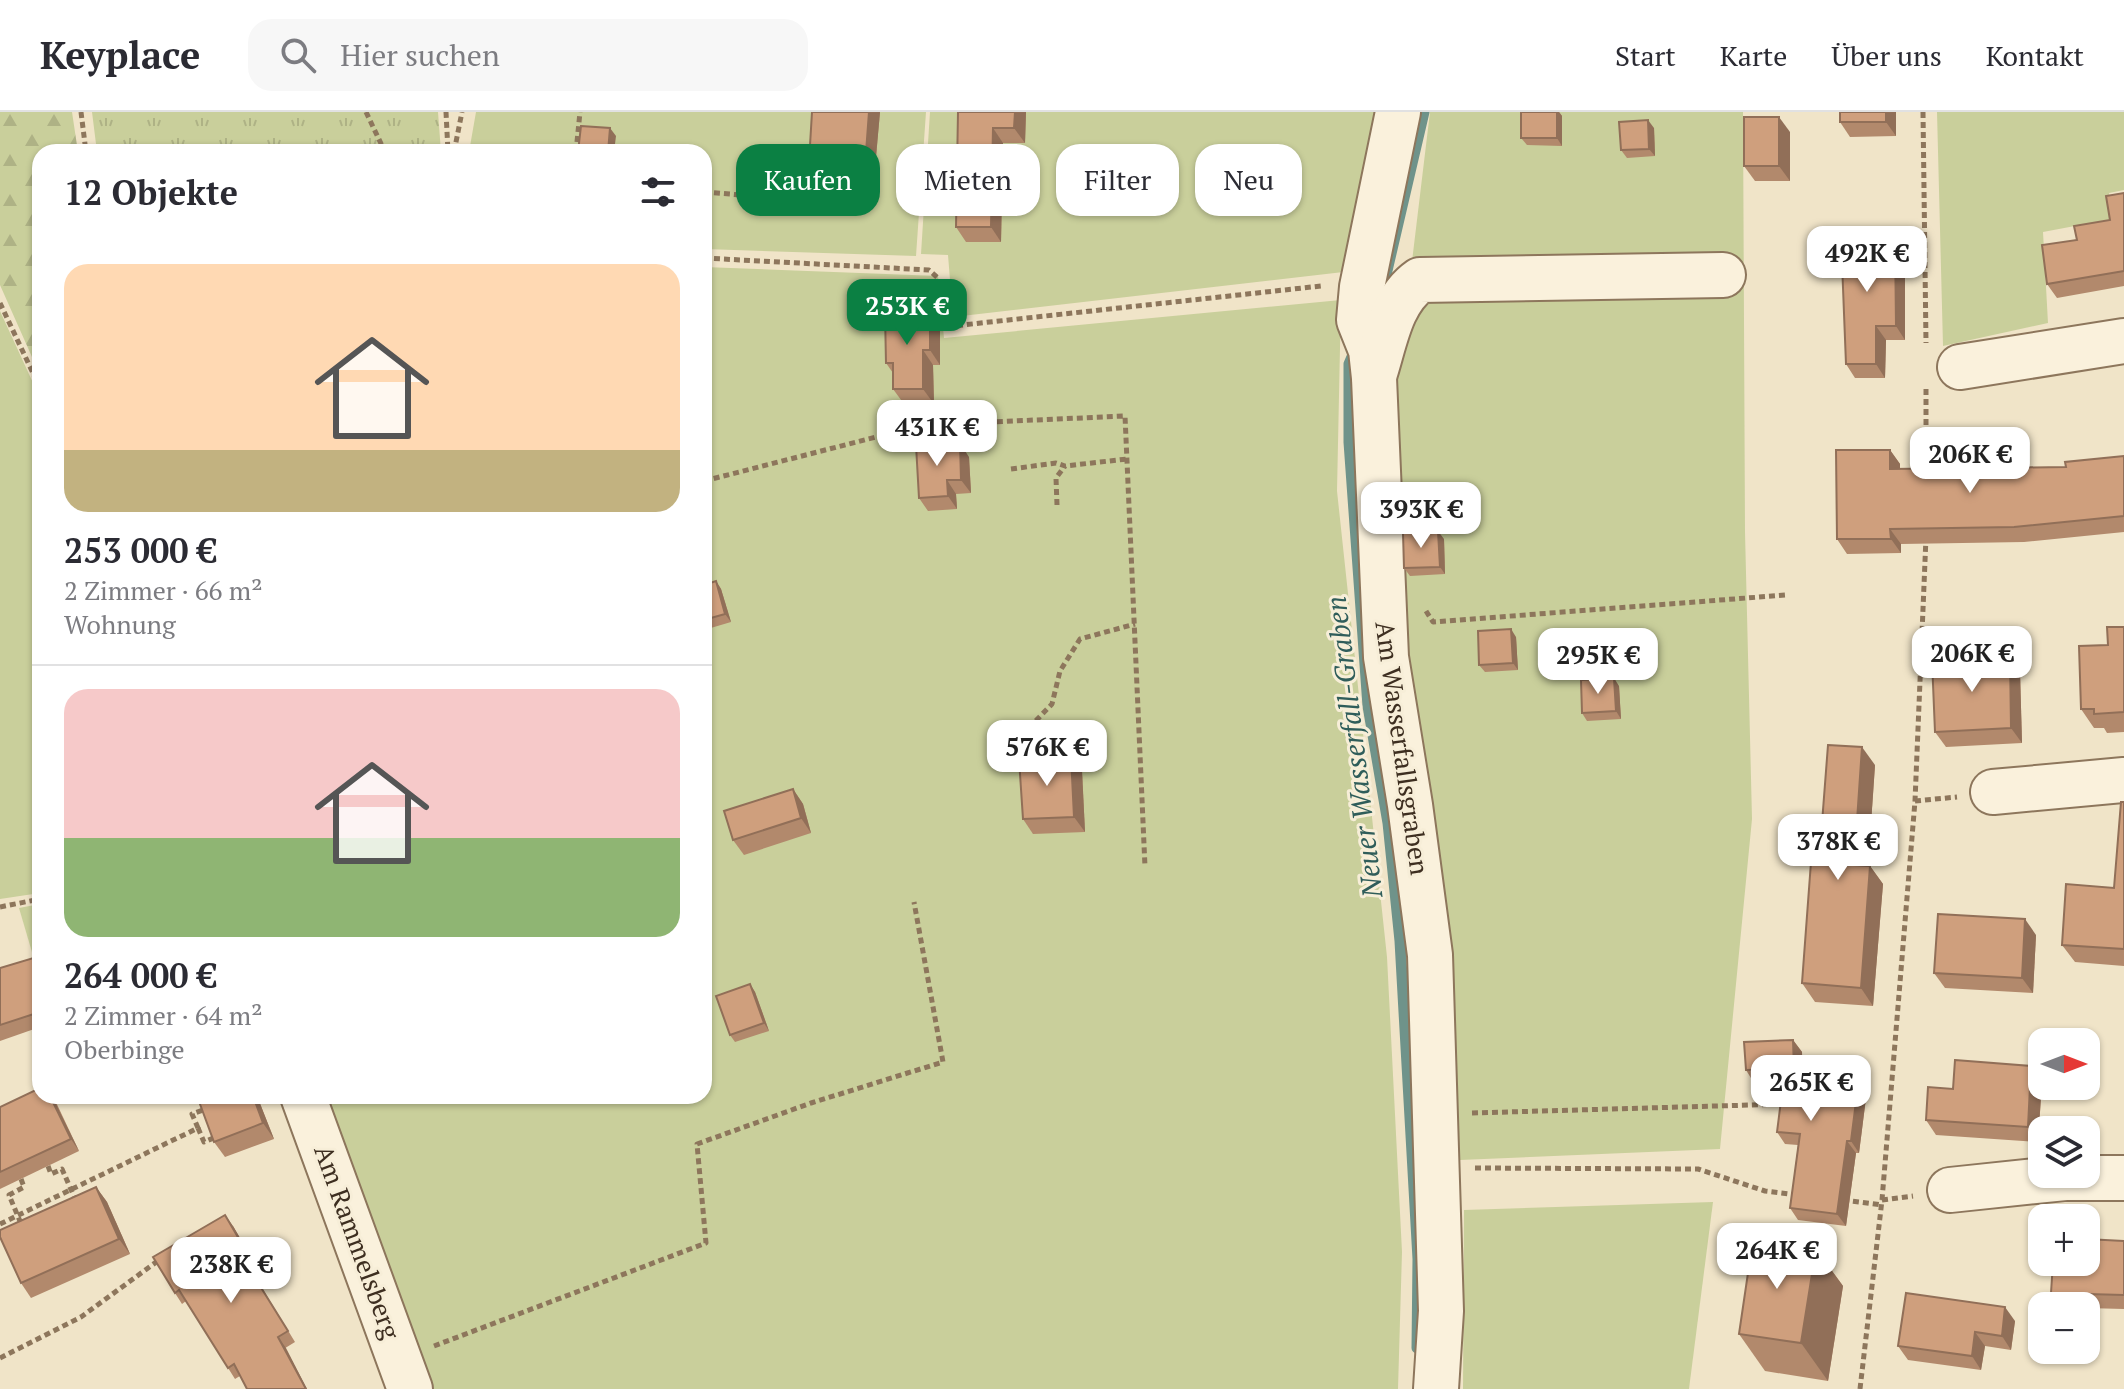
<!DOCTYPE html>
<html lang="de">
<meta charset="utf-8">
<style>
:root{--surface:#fff;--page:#f7f7f7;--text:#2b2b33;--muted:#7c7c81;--line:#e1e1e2;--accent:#0b8043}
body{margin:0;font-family:"PT Serif",serif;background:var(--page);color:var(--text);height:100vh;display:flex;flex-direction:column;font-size:30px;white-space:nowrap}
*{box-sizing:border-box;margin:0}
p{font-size:26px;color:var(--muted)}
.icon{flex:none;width:44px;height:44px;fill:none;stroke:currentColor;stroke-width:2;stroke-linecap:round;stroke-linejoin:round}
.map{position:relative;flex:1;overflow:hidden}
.details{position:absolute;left:32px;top:32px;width:680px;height:960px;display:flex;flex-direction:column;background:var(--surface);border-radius:24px;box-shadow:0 2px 6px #0004}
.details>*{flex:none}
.guide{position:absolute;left:736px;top:32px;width:760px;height:72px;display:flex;gap:16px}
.needle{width:52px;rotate:90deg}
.controls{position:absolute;left:2028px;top:916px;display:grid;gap:16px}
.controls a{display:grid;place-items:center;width:72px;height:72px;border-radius:16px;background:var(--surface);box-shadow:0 2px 6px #0004;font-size:40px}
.price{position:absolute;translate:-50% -68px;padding:0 18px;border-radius:16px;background:#fff;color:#222;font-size:26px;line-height:52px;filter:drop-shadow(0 2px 4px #0008)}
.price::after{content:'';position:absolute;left:50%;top:48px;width:24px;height:18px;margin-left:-12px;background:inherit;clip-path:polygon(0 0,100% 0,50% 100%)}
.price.on{background:var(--accent);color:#fff}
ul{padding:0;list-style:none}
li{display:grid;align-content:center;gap:16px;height:424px;padding:0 32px}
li+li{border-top:2px solid var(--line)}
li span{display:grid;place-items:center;height:248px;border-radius:24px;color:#555}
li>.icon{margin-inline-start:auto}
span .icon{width:144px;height:144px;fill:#fffc;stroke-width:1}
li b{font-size:34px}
h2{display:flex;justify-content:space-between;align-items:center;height:96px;padding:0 32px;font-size:34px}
.tag{padding:0 28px;border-radius:24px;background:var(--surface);box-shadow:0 2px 6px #0004;font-size:28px;line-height:72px}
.tag.on{background:var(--accent);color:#fff}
header{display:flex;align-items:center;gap:48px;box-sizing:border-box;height:112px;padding:0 40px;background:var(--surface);border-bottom:2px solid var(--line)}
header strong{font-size:38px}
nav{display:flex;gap:44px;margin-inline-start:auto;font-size:28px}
.search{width:560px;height:72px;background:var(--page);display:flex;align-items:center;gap:20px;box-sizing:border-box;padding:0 28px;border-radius:24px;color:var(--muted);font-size:30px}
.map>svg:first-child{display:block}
</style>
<header>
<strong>Keyplace</strong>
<div class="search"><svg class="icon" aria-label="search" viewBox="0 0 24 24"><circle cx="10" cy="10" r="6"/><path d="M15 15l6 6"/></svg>Hier suchen</div>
<nav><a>Start</a><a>Karte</a><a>Über uns</a><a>Kontakt</a></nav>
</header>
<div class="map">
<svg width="2124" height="1277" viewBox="0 0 2124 1277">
<defs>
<pattern id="grass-tufts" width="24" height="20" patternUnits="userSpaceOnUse" patternTransform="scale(2)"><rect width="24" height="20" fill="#c9cf9b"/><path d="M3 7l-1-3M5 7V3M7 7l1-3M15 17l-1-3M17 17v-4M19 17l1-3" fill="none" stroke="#aeb285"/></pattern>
<pattern id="forest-firs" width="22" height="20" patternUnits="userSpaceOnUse" patternTransform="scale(2)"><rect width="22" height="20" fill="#c9cf9b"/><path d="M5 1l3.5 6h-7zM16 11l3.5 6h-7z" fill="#aeb285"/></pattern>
</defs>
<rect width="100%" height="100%" fill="#f0e4c8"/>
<polygon fill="url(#grass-tufts)" points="92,0 438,0 441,40 97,40"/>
<polygon fill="url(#forest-firs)" points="0,0 72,0 78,40 40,40 40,263 0,173"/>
<g fill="#c9cf9b">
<polygon points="476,0 926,0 916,144 704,137 704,40 469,40"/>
<polygon points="930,0 1388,0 1352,159 953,205 948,143 921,142"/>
<polygon points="1430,0 1743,0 1745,420 1752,707 1720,1037 1460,1048 1407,538 1391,256 1407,191"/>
<polygon points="1937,0 2124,0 2124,78 2109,81 2112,107 2043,120 2048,211 1943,234"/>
<polygon points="704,155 938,164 944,226 1341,188 1337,379 1387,845 1402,1140 1398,1277 421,1277 311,984 704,984"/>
<polygon points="0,199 40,286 40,781 0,787"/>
<polygon points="40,792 40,845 34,847 19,796"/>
<polygon points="1713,1090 1689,1277 1463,1277 1464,1098"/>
</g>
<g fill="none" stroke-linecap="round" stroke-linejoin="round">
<g stroke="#6f938a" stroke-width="11">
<polyline points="1386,163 1424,0"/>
<polyline points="1355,238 1349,252 1349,330 1368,594 1388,711 1400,829 1418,1147 1417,1236"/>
</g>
<g stroke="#8d765c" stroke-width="48">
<g id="minor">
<polyline points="1398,0 1362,175 1359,208 1371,238 1374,266 1386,545 1410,693 1430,843 1441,1199 1436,1277"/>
<polyline points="1960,255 2124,229"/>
<path d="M1374,264C1385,231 1390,189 1420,168L1723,163"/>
<polyline points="1993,680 2124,668"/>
<polyline points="303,984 410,1277"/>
<polyline points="1950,1078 2065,1066 2124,1066"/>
</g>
</g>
<g stroke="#8d765c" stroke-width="5" stroke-dasharray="6 4" stroke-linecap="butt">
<polyline points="81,0 86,40"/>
<polyline points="366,0 385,40"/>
<polyline points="446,0 448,40"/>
<polyline points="1923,0 1926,231"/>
<polyline points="454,40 462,0"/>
<polyline points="576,40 580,0"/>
<polyline points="704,80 842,91 875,84"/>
<polyline points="842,91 844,60"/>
<polyline points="704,146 929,158 939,167 944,215 1321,174"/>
<polyline points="0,191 40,276"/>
<polyline points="1011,357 1056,351 1065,354 1127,347"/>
<polyline points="1926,363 1926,277"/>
<polyline points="704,369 923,313 1125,304 1145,755"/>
<polyline points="1057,393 1056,366 1065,354"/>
<polyline points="1426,499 1433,510 1786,483"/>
<polyline points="1034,648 1024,644 1026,619 1052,592 1060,559 1080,527 1135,512"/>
<polyline points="1915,689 1957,685"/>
<polyline points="0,795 40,787"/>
<polyline points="1472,1001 1786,992"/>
<polyline points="198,1016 204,1030 216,1025"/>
<polyline points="48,1054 51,1062 62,1057 76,1089"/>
<polyline points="1475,1056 1698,1057 1765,1079 1797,1083"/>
<polyline points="21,1067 24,1075 9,1083 22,1114"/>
<polyline points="1843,1088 1882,1093"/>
<polyline points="1882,1088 1913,1084"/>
<polyline points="0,1112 198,1016 192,1002 206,997"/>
<polyline points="434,1234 706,1131 697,1032 811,991 943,950 914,790"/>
<polyline points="0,1246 81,1205 159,1148"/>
<polyline points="1860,1277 1882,1088 1915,689 1926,425"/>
</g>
<use href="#minor" stroke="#faf1dc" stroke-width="44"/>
</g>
<g fill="#b2896c">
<polygon points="812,0 880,0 874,67 819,63 809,50"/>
<polygon points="958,0 1026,0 1025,31 1003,31 1001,130 966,130 956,115"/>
<polygon points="1521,0 1559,0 1562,4 1562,34 1527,33 1521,26"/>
<polygon points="1896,0 1896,24 1850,25 1840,10"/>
<polygon points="1654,16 1655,44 1627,46 1621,38"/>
<polygon points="1790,20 1790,69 1755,69 1744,54"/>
<polygon points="2124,81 2124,174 2057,186 2047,172 2077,128 2110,108"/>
<polygon points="1895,125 1905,139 1905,228 1886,228 1885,266 1855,266 1846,252"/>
<polygon points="940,215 940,253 933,253 934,292 904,292 893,277 893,261 886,251"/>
<polygon points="1890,338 1900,352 1900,357 2066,355 2124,344 2124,420 2024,430 1901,432 1901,441 1847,442 1837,427"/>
<polygon points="969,345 971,381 956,382 957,397 928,399 919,386"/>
<polygon points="1444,427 1445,462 1410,464 1404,456"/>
<polygon points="716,469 721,477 731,510 704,518 704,473"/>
<polygon points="2124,515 2124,620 2107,621 2104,616 2094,616 2081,597 2108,533"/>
<polygon points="1516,525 1518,558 1485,560 1479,553"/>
<polygon points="2020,560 2022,631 1946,635 1935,620"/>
<polygon points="1619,574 1621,607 1587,609 1582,601"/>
<polygon points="1875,653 1868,754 1870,754 1883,772 1873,894 1815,890 1802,871 1819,750"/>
<polygon points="1082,659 1085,720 1033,722 1023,707"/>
<polygon points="793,677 803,692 811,721 744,743 733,728"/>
<polygon points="2124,690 2124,854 2075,850 2062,833 2114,776"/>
<polygon points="2036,823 2033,881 1945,876 1934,861"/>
<polygon points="40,844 40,915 0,929 0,856"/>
<polygon points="750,872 755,880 769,919 735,930 730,923"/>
<polygon points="1793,928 1802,940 1802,958 1859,966 1867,978 1859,1041 1856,1041 1846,1114 1798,1108 1790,1096 1798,1033 1785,1032 1777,1020 1784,969 1754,971 1746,958"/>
<polygon points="2031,954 2042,969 2038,1030 1936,1023 1926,1008"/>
<polygon points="257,984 274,1027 225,1045 214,1030"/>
<polygon points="54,986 79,1039 0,1077 0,995"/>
<polygon points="96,1075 107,1090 130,1142 31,1186 21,1171"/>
<polygon points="233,1114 254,1150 248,1153 295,1230 235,1267 186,1189 182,1192 175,1181"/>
<polygon points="2124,1129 2124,1197 2086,1196 2086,1194 2060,1194 2051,1181"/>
<polygon points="1816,1137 1843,1174 1828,1269 1765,1259 1739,1222"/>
<polygon points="2015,1209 2011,1238 1985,1234 1981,1258 1908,1248 1898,1234"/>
</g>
<g fill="#916f58">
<polygon points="869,0 880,0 874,67 865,54"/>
<polygon points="1015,0 1026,0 1025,31 1014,16"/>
<polygon points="1557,0 1559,0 1562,4 1562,34 1557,26"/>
<polygon points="1886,0 1896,0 1896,24 1886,10"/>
<polygon points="1779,5 1790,20 1790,69 1779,54"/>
<polygon points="1648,8 1654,16 1655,44 1649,37"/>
<polygon points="610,16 616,24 614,40 608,40"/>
<polygon points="993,16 1003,31 1001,130 991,115"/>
<polygon points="1895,125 1905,139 1905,228 1896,214"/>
<polygon points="930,200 940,215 940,253 930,238"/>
<polygon points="1876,214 1886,228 1885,266 1876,252"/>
<polygon points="923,238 933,253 934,292 923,277"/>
<polygon points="960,331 969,345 971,381 961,368"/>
<polygon points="1890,338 1900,352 1900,372 1890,357"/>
<polygon points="947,368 956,382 957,397 948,384"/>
<polygon points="1890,417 1901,432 1901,441 1891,427"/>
<polygon points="1438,419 1444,427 1445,462 1440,455"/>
<polygon points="716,469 721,477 731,510 725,502"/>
<polygon points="1511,517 1516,525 1518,558 1513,551"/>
<polygon points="2010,545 2020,560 2022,631 2011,616"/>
<polygon points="1614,566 1619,574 1621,607 1616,599"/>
<polygon points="1862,635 1875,653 1867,771 1854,753"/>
<polygon points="1071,644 1082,659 1085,720 1074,705"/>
<polygon points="793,677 803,692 811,721 801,706"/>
<polygon points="1870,754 1883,772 1873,894 1861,876"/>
<polygon points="2025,807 2036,823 2033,881 2022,866"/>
<polygon points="750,872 755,880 769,919 764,911"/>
<polygon points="1793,928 1802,940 1803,969 1794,957"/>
<polygon points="2031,954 2042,969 2038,1030 2028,1015"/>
<polygon points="1859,966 1867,978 1859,1041 1851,1029"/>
<polygon points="50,984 52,984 79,1039 71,1027"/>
<polygon points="253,984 257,984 274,1027 263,1011"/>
<polygon points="1847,1029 1856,1041 1846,1114 1837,1102"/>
<polygon points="96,1075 107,1090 130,1142 119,1127"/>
<polygon points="225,1103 233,1114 254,1150 246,1139"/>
<polygon points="1816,1137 1843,1174 1828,1269 1801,1231"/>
<polygon points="2005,1195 2015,1209 2011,1238 2002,1224"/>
<polygon points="1975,1220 1985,1234 1981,1258 1972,1244"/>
<polygon points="278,1225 286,1236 307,1277 306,1277"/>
</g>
<g fill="#cf9f7d" stroke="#916f58" stroke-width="2">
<polygon points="812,0 869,0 865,54 809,50"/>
<polygon points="958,0 1015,0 1014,16 993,16 991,115 956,115"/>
<rect x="1521" y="0" width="36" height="26"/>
<rect x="1840" y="0" width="46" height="10"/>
<rect x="1744" y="5" width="35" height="49"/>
<polygon points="1648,8 1649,37 1621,38 1619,10"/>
<polygon points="581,14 610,16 608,40 578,40"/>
<polygon points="2124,81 2124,159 2047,172 2042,133 2077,128 2074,114 2110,108 2106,84"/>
<polygon points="1841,125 1895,125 1896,214 1876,214 1876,252 1846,252"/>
<polygon points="930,200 930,238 923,238 923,277 893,277 893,251 886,251 885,201"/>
<polygon points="960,331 961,368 947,368 948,384 919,386 916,333"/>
<polygon points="1836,338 1890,338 1890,357 2066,355 2065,350 2124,344 2124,404 2014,415 1890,417 1891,427 1837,427"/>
<polygon points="1438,419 1440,455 1404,456 1403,421"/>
<polygon points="716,469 725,502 704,508 704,473"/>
<polygon points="2107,515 2124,515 2124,600 2094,602 2094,597 2081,597 2079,534 2108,533"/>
<polygon points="1511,517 1513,551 1479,553 1478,519"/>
<polygon points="2010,545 2011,616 1935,620 1932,548"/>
<polygon points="1614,566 1616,599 1582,601 1581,568"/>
<polygon points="1828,633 1862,635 1854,753 1870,754 1861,876 1802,871 1811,750 1819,750"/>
<polygon points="1071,644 1074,705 1023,707 1019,647"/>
<polygon points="793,677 801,706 733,728 724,699"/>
<polygon points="2121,690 2124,690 2124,837 2062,833 2066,772 2114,776"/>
<polygon points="1938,802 2025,807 2022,866 1934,861"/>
<polygon points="40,844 40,900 0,913 0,856"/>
<polygon points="750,872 764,911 730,923 716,884"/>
<polygon points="1793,928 1794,957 1789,957 1859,966 1851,1029 1847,1029 1837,1102 1790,1096 1800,1022 1777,1020 1785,957 1746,958 1744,930"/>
<polygon points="1955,948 2031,954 2028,1015 1926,1008 1928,975 1953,977"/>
<polygon points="40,976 40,984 50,984 71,1027 0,1060 0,995"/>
<polygon points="197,984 253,984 263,1011 214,1030"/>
<polygon points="96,1075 119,1127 21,1171 0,1125 0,1118"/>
<polygon points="225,1103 246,1139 240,1142 288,1219 278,1225 306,1277 247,1277 234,1252 228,1256 179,1178 175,1181 153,1145"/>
<polygon points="1753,1127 1816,1137 1801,1231 1739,1222"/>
<polygon points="2086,1127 2124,1129 2124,1183 2051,1181 2053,1150 2086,1150"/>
<polygon points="1906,1181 2005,1195 2002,1224 1975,1220 1972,1244 1898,1234"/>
</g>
<g text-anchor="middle" stroke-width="6" stroke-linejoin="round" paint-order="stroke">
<g font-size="26" fill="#3d2e20" stroke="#f7eed8">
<text transform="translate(1402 636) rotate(82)" y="9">Am Wasserfallsgraben</text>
<text transform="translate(357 1130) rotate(70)" y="9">Am Rammelsberg</text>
</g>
<g font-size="28" font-style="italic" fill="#2f5d5a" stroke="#f7eed8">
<text transform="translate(1354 635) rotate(-97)" y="10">Neuer Wasserfall-Graben</text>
</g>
</g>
</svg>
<div class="controls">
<a><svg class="needle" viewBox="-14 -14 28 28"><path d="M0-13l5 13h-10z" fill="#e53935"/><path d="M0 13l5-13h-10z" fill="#7c7c81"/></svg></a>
<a><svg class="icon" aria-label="layers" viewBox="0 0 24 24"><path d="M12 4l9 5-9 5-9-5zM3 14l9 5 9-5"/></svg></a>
<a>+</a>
<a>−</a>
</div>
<b class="price" style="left:1867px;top:182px">492K €</b>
<b class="price on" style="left:907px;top:235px">253K €</b>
<b class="price" style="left:937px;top:356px">431K €</b>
<b class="price" style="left:1970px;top:383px">206K €</b>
<b class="price" style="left:1421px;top:438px">393K €</b>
<b class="price" style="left:1972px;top:582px">206K €</b>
<b class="price" style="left:1598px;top:584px">295K €</b>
<b class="price" style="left:1047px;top:676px">576K €</b>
<b class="price" style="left:1838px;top:770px">378K €</b>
<b class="price" style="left:1811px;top:1011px">265K €</b>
<b class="price" style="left:1777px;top:1179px">264K €</b>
<b class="price" style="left:231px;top:1193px">238K €</b>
<div class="guide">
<a class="tag on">Kaufen</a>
<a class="tag">Mieten</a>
<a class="tag">Filter</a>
<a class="tag">Neu</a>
</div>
<section class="details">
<h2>12 Objekte<svg class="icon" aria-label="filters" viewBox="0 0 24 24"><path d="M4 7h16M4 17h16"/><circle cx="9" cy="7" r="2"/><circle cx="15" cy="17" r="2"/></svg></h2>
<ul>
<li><span style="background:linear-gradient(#ffd9b3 75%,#c2b280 0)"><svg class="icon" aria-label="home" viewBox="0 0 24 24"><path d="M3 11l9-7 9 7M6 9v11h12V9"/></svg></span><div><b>253 000 €</b><p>2 Zimmer · 66 m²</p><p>Wohnung</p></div></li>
<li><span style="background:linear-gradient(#f6c9c9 60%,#8fb573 0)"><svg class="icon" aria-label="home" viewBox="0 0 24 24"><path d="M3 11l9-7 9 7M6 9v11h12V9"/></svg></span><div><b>264 000 €</b><p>2 Zimmer · 64 m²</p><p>Oberbinge</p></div></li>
</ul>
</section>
</div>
